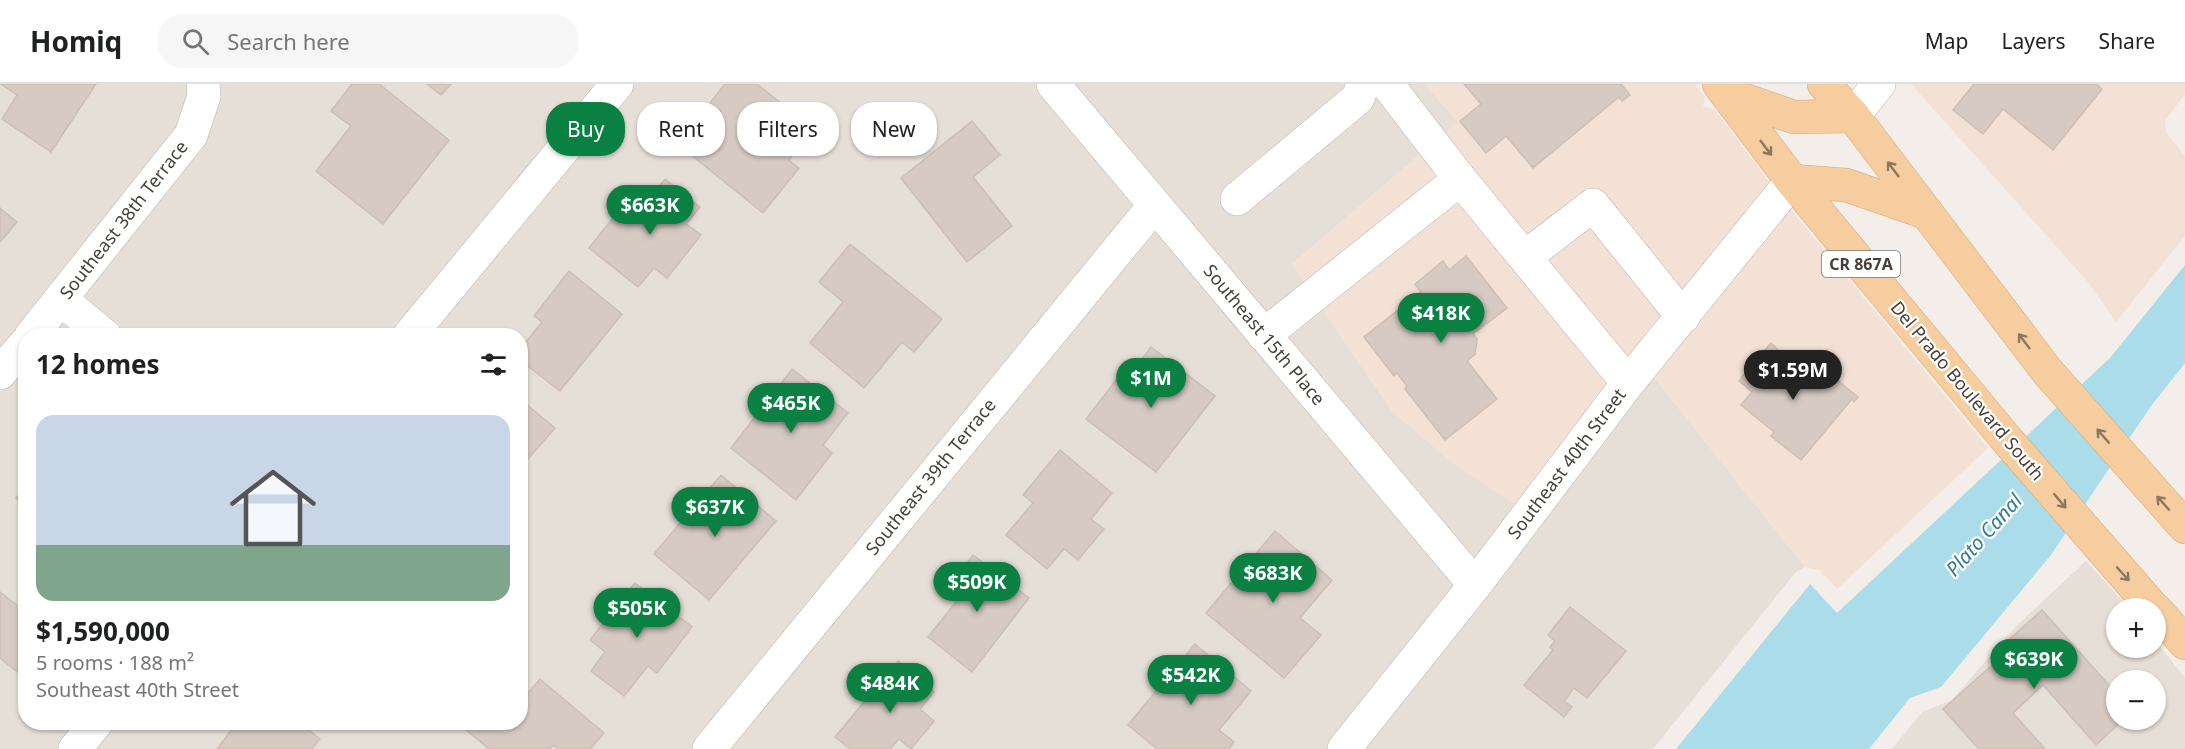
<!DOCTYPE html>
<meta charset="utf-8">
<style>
:root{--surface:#fff;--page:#f6f6f6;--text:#202124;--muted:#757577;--line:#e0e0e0;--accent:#0b8043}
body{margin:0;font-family:"Noto Sans",sans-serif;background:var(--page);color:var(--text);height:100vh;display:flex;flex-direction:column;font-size:22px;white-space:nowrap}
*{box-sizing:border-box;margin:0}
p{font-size:20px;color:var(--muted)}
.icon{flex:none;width:33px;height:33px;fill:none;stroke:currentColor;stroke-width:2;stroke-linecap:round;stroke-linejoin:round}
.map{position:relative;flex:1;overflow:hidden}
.side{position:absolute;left:18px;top:244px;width:510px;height:402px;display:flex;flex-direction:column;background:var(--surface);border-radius:24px;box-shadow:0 2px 4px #0004}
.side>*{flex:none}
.guide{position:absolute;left:546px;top:18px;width:570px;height:54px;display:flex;gap:12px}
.controls{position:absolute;left:2106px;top:514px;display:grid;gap:12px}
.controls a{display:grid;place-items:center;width:60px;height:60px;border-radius:50%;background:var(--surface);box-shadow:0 2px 4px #0004;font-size:30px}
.price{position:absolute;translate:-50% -51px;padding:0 14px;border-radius:21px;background:var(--accent);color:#fff;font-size:20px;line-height:39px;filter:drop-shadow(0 2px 3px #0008)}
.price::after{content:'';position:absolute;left:50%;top:36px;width:18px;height:14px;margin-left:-9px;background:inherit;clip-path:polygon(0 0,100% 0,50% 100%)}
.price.current{background:#222;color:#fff}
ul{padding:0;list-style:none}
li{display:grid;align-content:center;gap:12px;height:318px;padding:0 18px}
li span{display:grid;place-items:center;height:186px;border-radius:18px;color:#555}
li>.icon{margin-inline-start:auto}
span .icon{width:108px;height:108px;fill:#fffc;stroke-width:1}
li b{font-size:26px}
h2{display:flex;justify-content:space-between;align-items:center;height:72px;padding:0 18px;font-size:26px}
.tag{padding:0 21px;border-radius:24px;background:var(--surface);box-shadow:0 2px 4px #0004;font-size:21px;line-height:54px}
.tag.current{background:var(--accent);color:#fff}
header{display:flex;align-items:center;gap:36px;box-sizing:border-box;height:84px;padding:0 30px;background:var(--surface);border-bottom:2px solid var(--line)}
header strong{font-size:28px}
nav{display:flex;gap:33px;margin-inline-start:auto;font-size:21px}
.search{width:420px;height:54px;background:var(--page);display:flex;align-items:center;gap:15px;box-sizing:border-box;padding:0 21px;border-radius:24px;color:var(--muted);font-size:22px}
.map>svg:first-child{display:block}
</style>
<header>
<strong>Homiq</strong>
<div class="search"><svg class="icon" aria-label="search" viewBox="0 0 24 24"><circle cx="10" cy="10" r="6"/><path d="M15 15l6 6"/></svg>Search here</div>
<nav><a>Map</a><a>Layers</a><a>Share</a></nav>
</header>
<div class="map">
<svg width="2185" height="665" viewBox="0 0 2185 665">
<rect width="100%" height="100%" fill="#f3eee9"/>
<g fill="#e6dfd7" fill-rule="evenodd">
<path d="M0,0H1425L1458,38L1292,180L1392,327L1453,379L1523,425L1641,277L1805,483L1796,488L1653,665H0ZM26,252H520V639H26Z"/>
<path d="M2086,477L2130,525H2116V564H2156V557L2185,594V665H1892L1922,628L1952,616L2016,542ZM2116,597H2156V636H2116Z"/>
</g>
<g fill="#f3e1d6">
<polygon points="1425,0 1695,0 1705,13 1703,22 1715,26 1783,116 1988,364 1837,505 1819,486 1805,483 1641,277 1523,425 1453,379 1392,327 1292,180 1458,38"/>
<polygon points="1911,0 2185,0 2185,10 2165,37 2166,48 2185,72 2185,152 2116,238 2088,198"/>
</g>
<polygon fill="#aadcea" points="2185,181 2185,279 2151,322 2051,471 1941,603 1910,614 1869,665 1676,665 1810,500 1837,529 2110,274"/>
<g fill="#d6cac2" stroke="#cebeb3" stroke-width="1.5">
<polygon points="1,0 96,0 51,68 2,35 17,11"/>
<polygon points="352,0 379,0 449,56 383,140 316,87 351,42 331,27"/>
<polygon points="427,0 451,0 441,11"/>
<polygon points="725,0 757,0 813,45 789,76 799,84 763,129 685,66 721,27 710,19"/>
<polygon points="1464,0 1621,0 1630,11 1622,17 1619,13 1533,84 1506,52 1486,69 1460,37 1481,20"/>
<polygon points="1974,0 2096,0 2102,5 2053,66 2003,25 1983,50 1953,26"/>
<polygon points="972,37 1000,71 973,93 1012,142 967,178 901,94"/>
<polygon points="665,95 700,123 686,140 701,151 667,194 654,184 638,203 589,164 617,129 630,139"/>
<polygon points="0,124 17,138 0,158"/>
<polygon points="850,160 942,235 914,268 902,258 864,304 810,259 843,218 819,198"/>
<polygon points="1466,172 1507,224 1473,250 1477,255 1475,270 1467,277 1497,315 1445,356 1405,305 1407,302 1397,289 1394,292 1364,253 1421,208 1415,200 1443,177 1449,186"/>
<polygon points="569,187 622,230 560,307 520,276 520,265 542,238 534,232"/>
<polygon points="1771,259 1810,296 1821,283 1858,313 1854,318 1852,315 1801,376 1771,352 1774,348 1741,321 1752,308 1739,297"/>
<polygon points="1151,263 1215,312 1156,388 1086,335 1116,296 1123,301"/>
<polygon points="792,285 848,329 823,361 832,369 796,416 731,364"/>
<polygon points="520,315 555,344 520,384"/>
<polygon points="1060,366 1112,409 1091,435 1104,445 1078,476 1064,465 1047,485 1006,451 1033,419 1023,411"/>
<polygon points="721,391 776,437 709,516 654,470"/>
<polygon points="26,403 26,422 16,414"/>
<polygon points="1275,447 1332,496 1300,534 1321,551 1284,594 1206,529"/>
<polygon points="973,471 1029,514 972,588 928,553 960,513 948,504"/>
<polygon points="635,499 692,543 657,589 648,582 624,612 591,587 605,568 590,556"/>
<polygon points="0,508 26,528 26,583 20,590 0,574"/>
<polygon points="1570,523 1626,567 1587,614 1574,604 1564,617 1572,623 1564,633 1524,601 1553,566 1550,563 1555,557 1548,551"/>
<polygon points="2042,526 2116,609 2116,636 2123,636 2096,661 2043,601 2013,629 2045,665 1979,665 1943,625 2010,565 2005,559"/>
<polygon points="1195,560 1251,607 1219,646 1234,658 1229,665 1157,665 1128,641"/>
<polygon points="898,577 934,608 920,625 934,637 911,665 899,655 890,665 850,665 835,653"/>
<polygon points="540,595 604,649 590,665 558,665 553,661 550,665 489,665 466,646 472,639 520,639 520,618"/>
<polygon points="224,639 300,639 320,655 312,665 217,665 232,645"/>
</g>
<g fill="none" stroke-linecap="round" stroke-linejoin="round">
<g stroke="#bdb4ac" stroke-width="34">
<g id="minor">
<polyline points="1053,0 1475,501"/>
<polyline points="1387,0 1460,95"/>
<polyline points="1853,32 1879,0"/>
<polyline points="1237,115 1358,14 1363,0"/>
<polyline points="1525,173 1593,121 1683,233"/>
<polyline points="62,216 105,252"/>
<polyline points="1264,251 1460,95 1628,299"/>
<polyline points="31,252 191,51 204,12 203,0"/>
<polyline points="409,252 617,0"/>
<polyline points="0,289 26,259"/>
<polyline points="75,665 96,639"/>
<polyline points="709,665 1154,122"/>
<polyline points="1344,665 1475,501 1628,299 1792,97"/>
</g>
</g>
<g stroke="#d9a670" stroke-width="34">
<g id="major">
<polyline points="1719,0 1792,97 2008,357 2154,525"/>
<polyline points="1824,0 1853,32 2047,287 2185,443"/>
<polyline points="1727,10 1794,33 1853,32"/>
<polyline points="1792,97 1846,101 1927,129"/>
<polyline points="2156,526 2185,559"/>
</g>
</g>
<use href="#minor" stroke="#fff" stroke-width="33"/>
<use href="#major" stroke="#f5cd9f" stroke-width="33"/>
</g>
<defs><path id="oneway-shaft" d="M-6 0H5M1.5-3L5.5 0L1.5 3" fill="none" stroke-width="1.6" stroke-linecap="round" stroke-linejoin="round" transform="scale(1.5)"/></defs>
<g stroke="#8c7761">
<use href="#oneway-shaft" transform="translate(1766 64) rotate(53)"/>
<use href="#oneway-shaft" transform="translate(1893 85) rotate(-127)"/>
<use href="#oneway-shaft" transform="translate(2024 257) rotate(-127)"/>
<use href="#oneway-shaft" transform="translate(2103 352) rotate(-131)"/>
<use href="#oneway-shaft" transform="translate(2060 417) rotate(50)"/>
<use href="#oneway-shaft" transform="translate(2163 419) rotate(-132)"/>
<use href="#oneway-shaft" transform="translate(2123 490) rotate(48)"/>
</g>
<g text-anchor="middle" stroke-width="4.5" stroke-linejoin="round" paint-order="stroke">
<rect fill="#fff" stroke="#7e7874" stroke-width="1.5" x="1822" y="167" width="78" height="26" rx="4.5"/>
<g font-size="16" font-weight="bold" fill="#463e38">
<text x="1861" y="186">CR 867A</text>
</g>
<g font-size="18" fill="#463e38" stroke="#fff">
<text transform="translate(124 136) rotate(-52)" y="6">Southeast 38th Terrace</text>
<text transform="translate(1264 251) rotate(50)" y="6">Southeast 15th Place</text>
<text transform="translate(1967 307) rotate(50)" y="6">Del Prado Boulevard South</text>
<text transform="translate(1567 380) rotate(-53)" y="6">Southeast 40th Street</text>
<text transform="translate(931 393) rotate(-51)" y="6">Southeast 39th Terrace</text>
</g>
<g font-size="20" font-style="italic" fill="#347b91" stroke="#fff">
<text transform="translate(1984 451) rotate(-48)" y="7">Plato Canal</text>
</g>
</g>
</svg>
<div class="controls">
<a>+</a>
<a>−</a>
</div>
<b class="price" style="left:650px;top:152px">$663K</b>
<b class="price" style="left:1441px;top:260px">$418K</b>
<b class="price current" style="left:1793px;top:317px">$1.59M</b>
<b class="price" style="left:1151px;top:325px">$1M</b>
<b class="price" style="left:791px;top:350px">$465K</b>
<b class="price" style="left:715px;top:454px">$637K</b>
<b class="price" style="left:1273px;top:520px">$683K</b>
<b class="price" style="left:977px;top:529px">$509K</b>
<b class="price" style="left:637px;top:555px">$505K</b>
<b class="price" style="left:2034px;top:606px">$639K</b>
<b class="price" style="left:1191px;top:622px">$542K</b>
<b class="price" style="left:890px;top:630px">$484K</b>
<div class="guide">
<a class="tag current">Buy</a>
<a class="tag">Rent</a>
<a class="tag">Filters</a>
<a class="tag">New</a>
</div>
<section class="side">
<h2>12 homes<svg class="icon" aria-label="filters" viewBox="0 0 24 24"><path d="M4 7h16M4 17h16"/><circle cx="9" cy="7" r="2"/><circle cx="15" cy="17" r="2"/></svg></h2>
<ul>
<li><span style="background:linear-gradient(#c9d6e8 70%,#7fa58c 0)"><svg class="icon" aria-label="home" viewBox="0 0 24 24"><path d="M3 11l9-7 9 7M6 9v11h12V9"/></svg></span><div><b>$1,590,000</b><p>5 rooms · 188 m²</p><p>Southeast 40th Street</p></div></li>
</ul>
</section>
</div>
